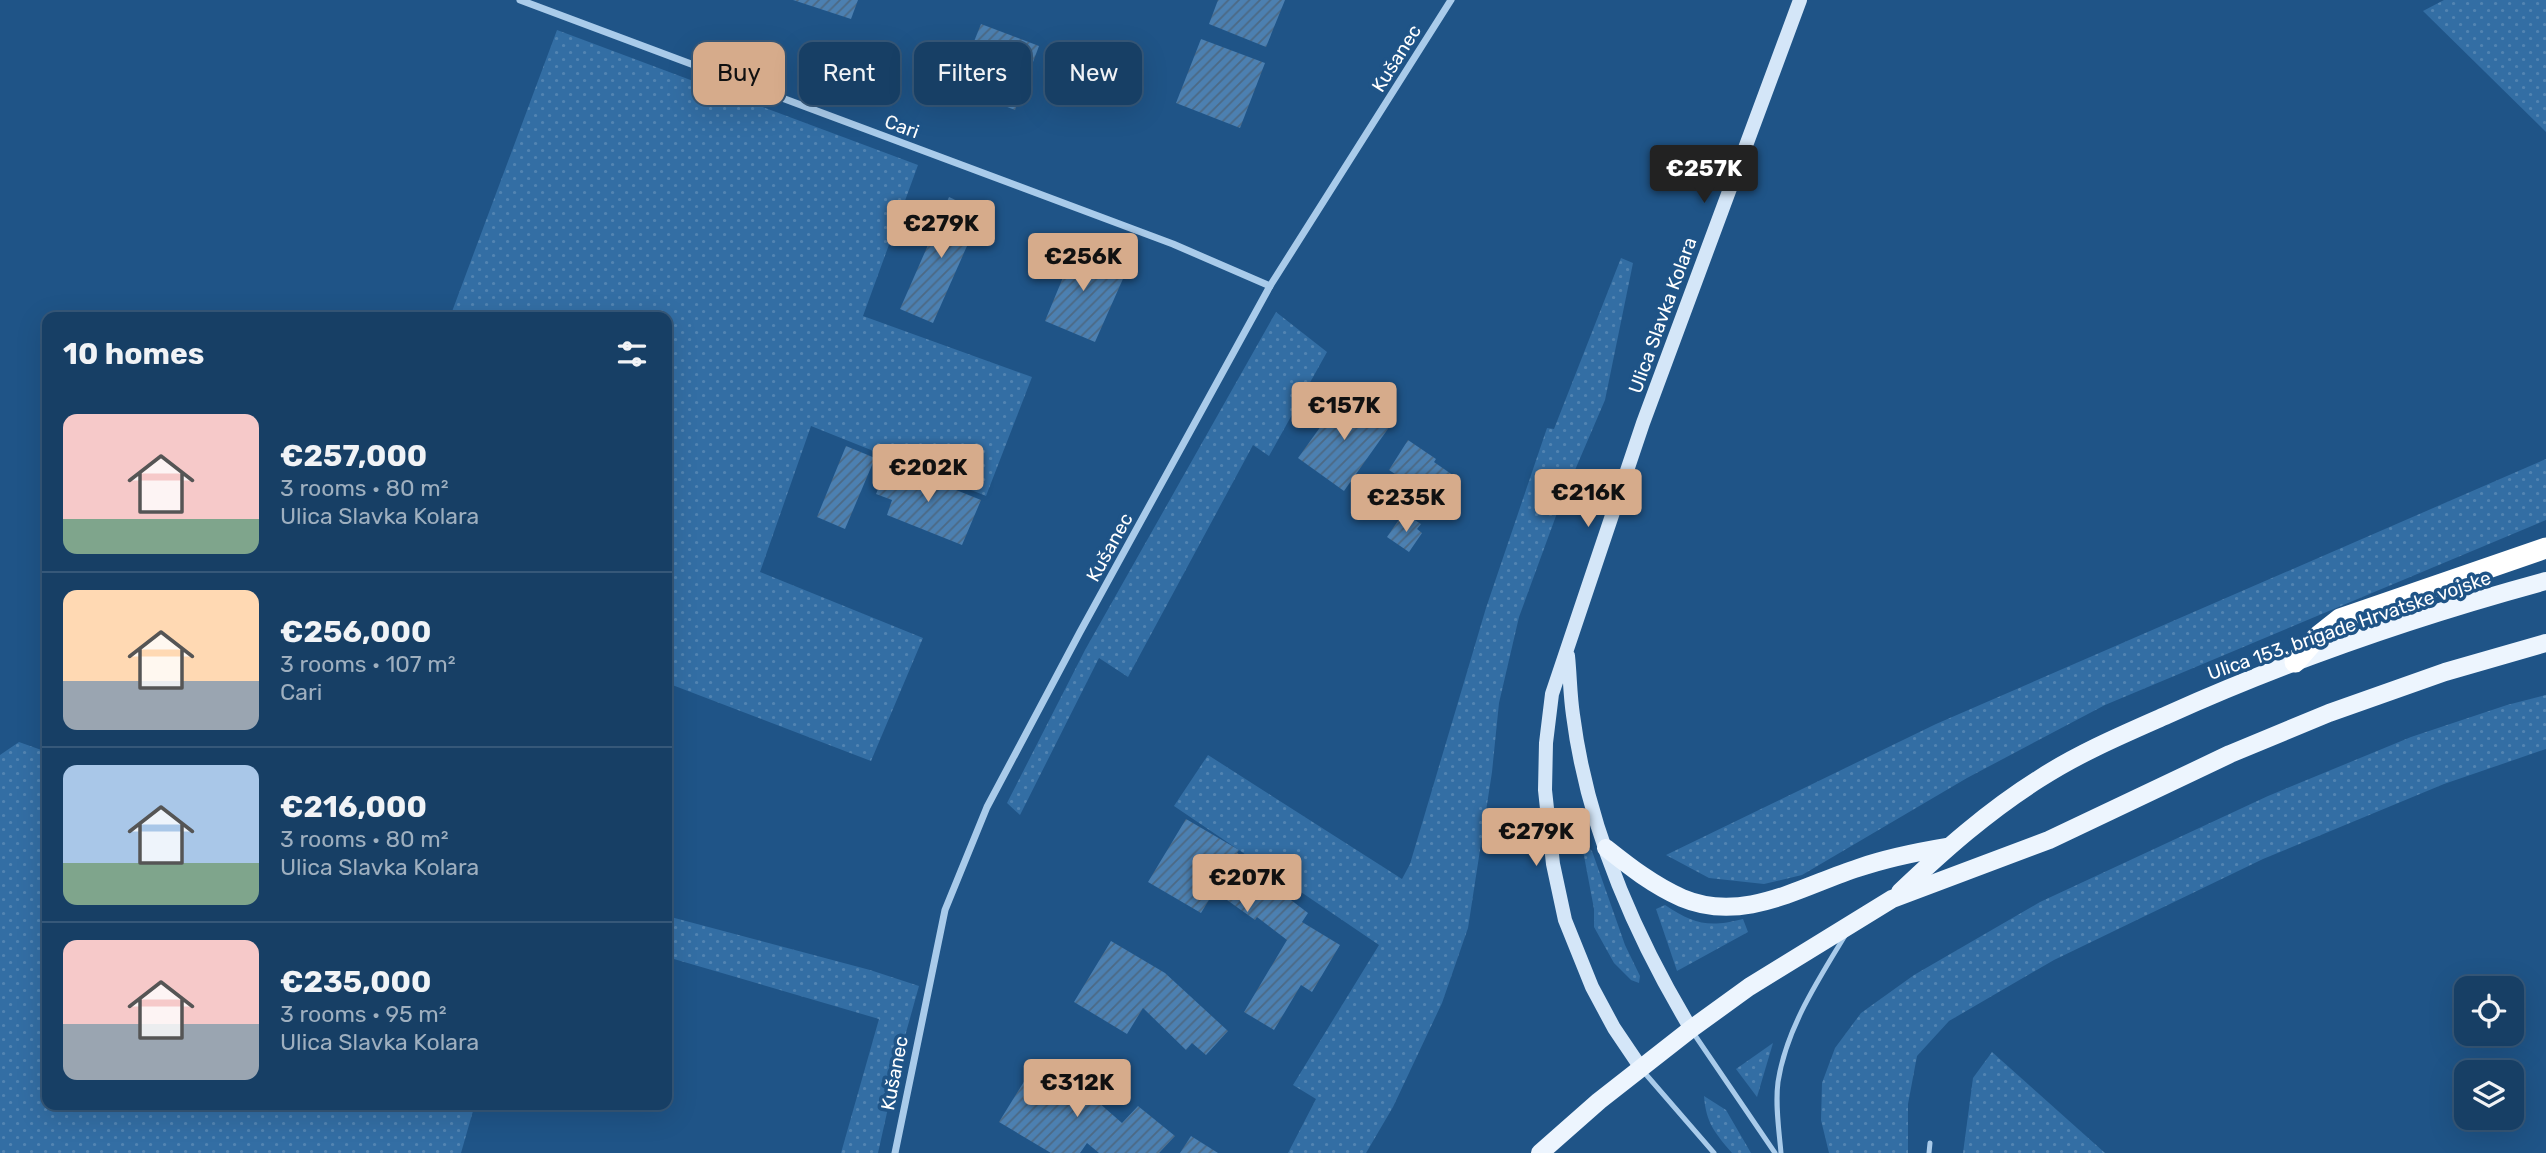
<!DOCTYPE html>
<meta charset="utf-8">
<style>
:root{--surface:#173f65;--page:#244a6e;--text:#f1f3f6;--muted:#9eafbf;--line:#365879;--accent:#d6ab8b}
body{margin:0;font-family:Rubik,sans-serif;background:var(--page);color:var(--text);height:100vh;display:flex;flex-direction:column;font-size:26px;white-space:nowrap}
*{box-sizing:border-box;margin:0}
p{font-size:23px;color:var(--muted)}
.icon{flex:none;width:38px;height:38px;fill:none;stroke:currentColor;stroke-width:2;stroke-linecap:round;stroke-linejoin:round}
.map{position:relative;flex:1;overflow:hidden}
.side{position:absolute;left:42px;top:312px;width:630px;height:798px;display:flex;flex-direction:column;background:var(--surface);border-radius:14px;box-shadow:0 7px 28px #0002,0 0 0 2px var(--line)}
.side>*{flex:none}
.top-card{position:absolute;left:693px;top:42px;width:665px;height:63px;display:flex;gap:14px}
.tools{position:absolute;left:2454px;top:976px;display:grid;gap:14px}
.tools a{display:grid;place-items:center;width:70px;height:70px;border-radius:14px;background:var(--surface);box-shadow:0 7px 28px #0002,0 0 0 2px var(--line);font-size:35px}
.price{position:absolute;translate:-50% -60px;padding:0 16px;border-radius:7px;background:var(--accent);color:#111;font-size:23px;line-height:46px;filter:drop-shadow(0 2px 4px #0008)}
.price::after{content:'';position:absolute;left:50%;top:42px;width:21px;height:16px;margin-left:-10px;background:inherit;clip-path:polygon(0 0,100% 0,50% 100%)}
.price.active{background:#222;color:#fff}
ul{padding:0;list-style:none}
li{display:flex;align-items:center;gap:21px;height:175px;padding:0 21px}
li+li{border-top:2px solid var(--line)}
li span{display:grid;place-items:center;flex:none;width:196px;height:140px;border-radius:14px;color:#555}
li>.icon{margin-inline-start:auto}
span .icon{width:84px;height:84px;fill:#fffc;stroke-width:1}
li b{font-size:30px}
h2{display:flex;justify-content:space-between;align-items:center;height:84px;padding:0 21px;font-size:30px}
.tag{padding:0 24px;border-radius:14px;background:var(--surface);box-shadow:0 7px 28px #0002,0 0 0 2px var(--line);font-size:24px;line-height:63px}
.tag.active{background:var(--accent);color:#111}
.map>svg:first-child{display:block}
</style>
<div class="map">
<svg width="2546" height="1153" viewBox="0 0 2546 1153">
<defs>
<pattern id="grass-dots" width="8" height="8" patternUnits="userSpaceOnUse" patternTransform="scale(1.75)"><rect width="8" height="8" fill="#336ea4"/><path d="M2 2h.1M6 6h.1" fill="none" stroke="#5284b2" stroke-width="1.8" stroke-linecap="round"/></pattern>
<pattern id="building-hatch" width="6" height="6" patternUnits="userSpaceOnUse" patternTransform="scale(1.75)"><rect width="6" height="6" fill="#4c80b1"/><path d="M-1 1l2-2M0 6l6-6M5 7l2-2" fill="none" stroke="#4c6984"/></pattern>
</defs>
<rect width="100%" height="100%" fill="#1f5487"/>
<g fill="url(#grass-dots)">
<polygon points="2444,0 2546,0 2546,132 2423,11"/>
<polygon points="557,30 918,165 863,316 1032,377 986,496 811,426 760,572 923,638 871,761 667,683 667,317 450,317"/>
<polygon points="1621,258 1633,263 1605,400 1560,505 1519,617 1499,703 1492,772 1468,928 1442,1003 1393,1107 1366,1153 1288,1153 1316,1099 1293,1085 1379,945 1174,806 1208,755 1402,879 1410,864 1486,608 1547,428 1554,429"/>
<polygon points="1276,312 1327,352 1269,456 1253,445 1128,677 1099,658 1020,815 1007,803 1085,650"/>
<polygon points="2546,459 2546,520 2105,705 1967,778 1802,875 1764,884 1709,878 1666,855 1936,724"/>
<polygon points="2546,695 2546,749 2444,784 2263,859 2054,960 1949,1021 1917,1056 1908,1104 1908,1153 1829,1153 1821,1120 1822,1083 1835,1048 1861,1013 1914,975 2040,902 2268,796 2411,737 2507,705"/>
<polygon points="19,742 47,752 47,1104 475,1104 461,1153 0,1153 0,755"/>
<polygon points="1581,840 1592,851 1625,945 1640,976 1639,983 1631,980 1614,963 1594,927 1594,909"/>
<path d="M1665,905C1694,924 1708,928 1743,919L1748,932L1677,971L1656,909Z"/>
<polygon points="667,916 870,970 919,986 900,1054 878,1153 841,1153 879,1019 667,957"/>
<polygon points="1773,1043 1757,1097 1736,1069"/>
<polygon points="1992,1052 2105,1153 1963,1153 1973,1078"/>
<path d="M1704,1096L1726,1110L1751,1153H1732C1715,1133 1706,1123 1704,1096Z"/>
</g>
<g fill="url(#building-hatch)">
<polygon points="793,0 858,0 851,19"/>
<polygon points="1218,0 1285,0 1266,47 1209,24"/>
<polygon points="981,24 1039,46 1015,110 956,87"/>
<polygon points="1201,39 1265,63 1240,128 1176,103"/>
<polygon points="949,197 982,212 933,323 900,309"/>
<polygon points="1063,244 1126,272 1095,342 1045,321 1064,275 1051,270"/>
<polygon points="1344,394 1390,426 1344,491 1298,458"/>
<polygon points="1408,440 1436,459 1434,462 1457,478 1445,496 1430,486 1424,493 1389,470"/>
<polygon points="846,446 875,458 845,529 817,517"/>
<polygon points="889,463 981,500 962,545 887,515 892,500 876,494"/>
<polygon points="1410,517 1421,524 1417,529 1422,533 1409,552 1387,537 1400,518 1406,522"/>
<polygon points="1186,819 1239,850 1237,853 1257,865 1253,871 1308,913 1302,922 1340,945 1312,992 1301,985 1274,1030 1244,1012 1287,940 1257,917 1255,920 1227,900 1237,887 1223,877 1201,913 1148,882"/>
<polygon points="1111,941 1165,973 1228,1031 1206,1055 1192,1043 1186,1050 1143,1008 1127,1034 1074,1002"/>
<polygon points="1038,1059 1091,1092 1090,1095 1122,1123 1138,1106 1175,1136 1159,1153 1099,1153 1087,1143 1080,1153 1051,1153 999,1122"/>
<polygon points="1191,1136 1218,1153 1180,1153"/>
</g>
<g fill="none" stroke-linecap="round" stroke-linejoin="round">
<g stroke="#a9cbea" stroke-width="5">
<polyline points="1692,1031 1775,1153"/>
<polyline points="1643,1071 1714,1153"/>
<path d="M1781,1153C1779,1130 1775,1105 1778,1082C1786,1029 1818,980 1846,934"/>
<polyline points="1929,1153 1930,1143"/>
</g>
<g stroke="#a9cbea" stroke-width="7">
<polyline points="520,0 1173,244 1270,286"/>
<polyline points="895,1153 945,910 987,807 1080,632 1270,286 1451,0"/>
</g>
<g stroke="#d4e6f8" stroke-width="14">
<path d="M1568,656C1570,675 1570,695 1573,715C1587,825 1634,934 1691,1029"/>
<polyline points="1641,1068 1614,1028 1592,987 1565,920 1553,864 1545,790 1546,743 1552,694 1643,423 1800,0"/>
</g>
<g stroke="#edf5fe" stroke-width="18">
<path d="M1606,848C1630,867 1653,885 1682,898C1743,924 1802,886 1858,868C1887,858 1917,852 1947,847"/>
<path d="M1900,892C1943,851 1988,811 2039,779C2079,753 2124,734 2167,715C2289,660 2417,616 2546,581"/>
<polyline points="1540,1153 1599,1101 1691,1029 1749,987 1892,899 2049,840 2230,754 2329,713 2445,672 2546,643"/>
</g>
<polyline stroke="#fff" stroke-width="21" points="2295,662 2316,638 2340,619 2546,548"/>
</g>
<g text-anchor="middle" stroke-width="7" stroke-linejoin="round" paint-order="stroke">
<g font-size="19" fill="#fff" stroke="#1f5487">
<text transform="translate(1396 58) rotate(-58)" y="7">Kušanec</text>
<text transform="translate(902 126) rotate(20)" y="7">Cari</text>
<text transform="translate(1662 315) rotate(-70)" y="7">Ulica Slavka Kolara</text>
<text transform="translate(1109 547) rotate(-61)" y="7">Kušanec</text>
<text transform="translate(2349 625) rotate(-19)" y="7">Ulica 153. brigade Hrvatske vojske</text>
<text transform="translate(894 1073) rotate(-79)" y="7">Kušanec</text>
</g>
</g>
</svg>
<div class="tools">
<a><svg class="icon" aria-label="locate" viewBox="0 0 24 24"><circle cx="12" cy="12" r="6"/><path d="M12 2v4M12 18v4M2 12h4M18 12h4"/></svg></a>
<a><svg class="icon" aria-label="layers" viewBox="0 0 24 24"><path d="M12 4l9 5-9 5-9-5zM3 14l9 5 9-5"/></svg></a>
</div>
<b class="price active" style="left:1704px;top:205px">€257K</b>
<b class="price" style="left:941px;top:260px">€279K</b>
<b class="price" style="left:1083px;top:293px">€256K</b>
<b class="price" style="left:1344px;top:442px">€157K</b>
<b class="price" style="left:928px;top:504px">€202K</b>
<b class="price" style="left:1588px;top:529px">€216K</b>
<b class="price" style="left:1406px;top:534px">€235K</b>
<b class="price" style="left:1536px;top:868px">€279K</b>
<b class="price" style="left:1247px;top:914px">€207K</b>
<b class="price" style="left:1077px;top:1119px">€312K</b>
<div class="top-card">
<a class="tag active">Buy</a>
<a class="tag">Rent</a>
<a class="tag">Filters</a>
<a class="tag">New</a>
</div>
<section class="side">
<h2>10 homes<svg class="icon" aria-label="filters" viewBox="0 0 24 24"><path d="M4 7h16M4 17h16"/><circle cx="9" cy="7" r="2"/><circle cx="15" cy="17" r="2"/></svg></h2>
<ul>
<li><span style="background:linear-gradient(#f6c9c9 75%,#7fa58c 0)"><svg class="icon" aria-label="home" viewBox="0 0 24 24"><path d="M3 11l9-7 9 7M6 9v11h12V9"/></svg></span><div><b>€257,000</b><p>3 rooms · 80 m²</p><p>Ulica Slavka Kolara</p></div></li>
<li><span style="background:linear-gradient(#ffd9b3 65%,#9aa5b1 0)"><svg class="icon" aria-label="home" viewBox="0 0 24 24"><path d="M3 11l9-7 9 7M6 9v11h12V9"/></svg></span><div><b>€256,000</b><p>3 rooms · 107 m²</p><p>Cari</p></div></li>
<li><span style="background:linear-gradient(#a9c7e8 70%,#7fa58c 0)"><svg class="icon" aria-label="home" viewBox="0 0 24 24"><path d="M3 11l9-7 9 7M6 9v11h12V9"/></svg></span><div><b>€216,000</b><p>3 rooms · 80 m²</p><p>Ulica Slavka Kolara</p></div></li>
<li><span style="background:linear-gradient(#f6c9c9 60%,#9aa5b1 0)"><svg class="icon" aria-label="home" viewBox="0 0 24 24"><path d="M3 11l9-7 9 7M6 9v11h12V9"/></svg></span><div><b>€235,000</b><p>3 rooms · 95 m²</p><p>Ulica Slavka Kolara</p></div></li>
</ul>
</section>
</div>
